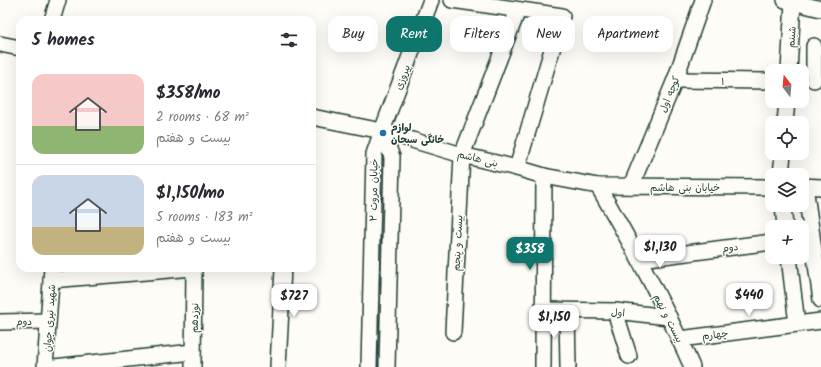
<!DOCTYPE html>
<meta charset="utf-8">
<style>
:root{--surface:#fff;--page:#f7f7f7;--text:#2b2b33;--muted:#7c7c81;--line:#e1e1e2;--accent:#0f766e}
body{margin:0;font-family:Kalam,"Playpen Sans Arabic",sans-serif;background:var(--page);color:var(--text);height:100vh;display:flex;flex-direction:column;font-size:15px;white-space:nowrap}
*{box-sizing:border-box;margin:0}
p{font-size:13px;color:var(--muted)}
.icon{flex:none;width:22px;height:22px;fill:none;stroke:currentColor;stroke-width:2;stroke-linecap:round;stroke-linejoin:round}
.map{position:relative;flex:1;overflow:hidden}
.sheet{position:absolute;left:16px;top:16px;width:300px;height:256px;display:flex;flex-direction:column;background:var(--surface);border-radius:12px;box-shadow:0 4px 16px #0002}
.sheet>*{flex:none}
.top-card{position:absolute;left:328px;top:16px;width:380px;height:36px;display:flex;gap:8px}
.needle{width:26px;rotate:344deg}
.controls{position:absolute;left:765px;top:64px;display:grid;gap:8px}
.controls a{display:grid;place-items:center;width:44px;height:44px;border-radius:8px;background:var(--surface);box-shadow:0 4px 16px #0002;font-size:20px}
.price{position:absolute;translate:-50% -34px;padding:0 9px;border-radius:8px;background:#fff;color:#222;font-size:13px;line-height:26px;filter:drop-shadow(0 1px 2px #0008)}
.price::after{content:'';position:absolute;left:50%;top:24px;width:12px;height:9px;margin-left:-6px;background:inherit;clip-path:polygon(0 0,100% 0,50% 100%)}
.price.current{background:var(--accent);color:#fff}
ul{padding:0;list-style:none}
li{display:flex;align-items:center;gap:12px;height:100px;padding:0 16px}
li+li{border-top:1px solid var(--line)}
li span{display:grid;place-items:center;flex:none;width:112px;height:80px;border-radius:12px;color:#555}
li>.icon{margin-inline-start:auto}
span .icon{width:48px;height:48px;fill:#fffc;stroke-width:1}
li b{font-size:17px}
h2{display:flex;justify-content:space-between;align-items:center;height:48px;padding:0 16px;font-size:17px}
.chip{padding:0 14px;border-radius:12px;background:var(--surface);box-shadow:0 4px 16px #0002;font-size:14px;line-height:36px}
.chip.current{background:var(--accent);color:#fff}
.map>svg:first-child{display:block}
</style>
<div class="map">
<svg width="821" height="367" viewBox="0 0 821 367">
<rect width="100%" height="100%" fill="#fdfcf7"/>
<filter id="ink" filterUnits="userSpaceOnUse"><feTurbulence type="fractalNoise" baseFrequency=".025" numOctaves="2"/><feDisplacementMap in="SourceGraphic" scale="8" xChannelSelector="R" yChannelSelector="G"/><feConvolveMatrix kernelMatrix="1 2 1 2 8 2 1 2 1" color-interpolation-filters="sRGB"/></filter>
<g filter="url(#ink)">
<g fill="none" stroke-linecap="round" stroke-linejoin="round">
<g stroke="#1f3d34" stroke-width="18">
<g id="minor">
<polyline points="452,0 562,16 517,168"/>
<polyline points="785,0 821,9"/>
<polyline points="52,20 58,0"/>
<polyline points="0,44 20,48"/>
<polyline points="814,46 814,80"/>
<polyline points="789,71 793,2"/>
<polyline points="675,80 772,81"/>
<polyline points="312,117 382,131 462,155 517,168 544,176 598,186 772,187"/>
<polyline points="785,123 787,101"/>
<polyline points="382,131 392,157 387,367"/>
<polyline points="781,175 783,153"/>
<path d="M598,186C632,245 665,305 692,367"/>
<polyline points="631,186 675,80 703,0"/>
<polyline points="802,186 821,187"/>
<polyline points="805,186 821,300"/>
<polyline points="783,205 785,227"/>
<polyline points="789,257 797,324"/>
<polyline points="640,259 772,242"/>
<polyline points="51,280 193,268"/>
<polyline points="544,310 615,311 669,317"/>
<polyline points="567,311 568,367"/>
<polyline points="615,311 629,356"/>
<polyline points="0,322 48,321"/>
<polyline points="453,332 462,155 518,10"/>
<polyline points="680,339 821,321"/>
<polyline points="45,367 52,268"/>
<polyline points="54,367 193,352"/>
<polyline points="193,367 194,268"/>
<polyline points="278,367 283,268"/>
<polyline points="369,367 374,154 382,131 431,0"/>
<polyline points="543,367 544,176"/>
</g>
</g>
<use href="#minor" stroke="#fdfcf7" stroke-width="15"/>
</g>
</g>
<circle fill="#1f6fb2" stroke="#fdfcf7" stroke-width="1.5" cx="383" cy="133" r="4"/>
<g text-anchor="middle" stroke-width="3" stroke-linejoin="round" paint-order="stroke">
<g font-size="10" fill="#1f3d34" stroke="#fdfcf7">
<text transform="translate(791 37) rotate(-86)" y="4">شبنم</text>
<text transform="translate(402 77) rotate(-69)" y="4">پیروزی</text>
<text transform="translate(723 81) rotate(1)" y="4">۱</text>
<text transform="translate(669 94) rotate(-68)" y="4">کوچه اول</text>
<text transform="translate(478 158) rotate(14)" y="4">بنی هاشم</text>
<text x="685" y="191">خیابان بنی هاشم</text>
<text transform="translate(373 190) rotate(-89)" y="4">خیابان مروت ۲</text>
<text transform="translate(457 243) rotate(-87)" y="4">بیست و پنجم</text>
<text transform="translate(730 247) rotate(-7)" y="4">دوم</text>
<text transform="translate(618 312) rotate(4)" y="4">اول</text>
<text transform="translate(49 318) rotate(-86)" y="4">شهید نیری جوان</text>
<text transform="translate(194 318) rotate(-89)" y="4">نوزدهم</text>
<text transform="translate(669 318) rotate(63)" y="4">بیست و نهم</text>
<text transform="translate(24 321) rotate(-1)" y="4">دوم</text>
<text transform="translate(715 334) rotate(-7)" y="4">چهارم</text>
</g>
<g font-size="10" font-weight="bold" fill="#1f3d34" stroke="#fdfcf7" text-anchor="start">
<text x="391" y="131">لوازم<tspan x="391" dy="12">خانگی سبحان</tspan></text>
</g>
</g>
</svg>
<div class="controls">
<a><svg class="needle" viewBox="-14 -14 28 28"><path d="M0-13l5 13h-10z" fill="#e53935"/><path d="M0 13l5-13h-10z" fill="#7c7c81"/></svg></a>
<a><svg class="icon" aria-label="locate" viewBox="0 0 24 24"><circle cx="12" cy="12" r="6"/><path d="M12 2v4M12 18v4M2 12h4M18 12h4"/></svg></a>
<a><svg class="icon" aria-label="layers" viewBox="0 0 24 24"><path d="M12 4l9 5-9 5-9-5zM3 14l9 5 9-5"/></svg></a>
<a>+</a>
</div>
<b class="price" style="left:660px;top:269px">$1,130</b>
<b class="price current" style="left:530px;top:271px">$358</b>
<b class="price" style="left:749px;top:317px">$440</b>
<b class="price" style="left:294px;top:318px">$727</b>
<b class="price" style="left:554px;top:339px">$1,150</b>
<div class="top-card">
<a class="chip">Buy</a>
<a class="chip current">Rent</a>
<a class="chip">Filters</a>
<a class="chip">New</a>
<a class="chip">Apartment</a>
</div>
<section class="sheet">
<h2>5 homes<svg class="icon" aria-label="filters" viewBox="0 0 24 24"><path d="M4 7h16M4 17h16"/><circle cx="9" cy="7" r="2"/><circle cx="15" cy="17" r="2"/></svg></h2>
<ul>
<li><span style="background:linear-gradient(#f6c9c9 65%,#8fb573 0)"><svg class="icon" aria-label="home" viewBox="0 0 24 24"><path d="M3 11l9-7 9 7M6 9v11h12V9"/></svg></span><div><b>$358/mo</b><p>2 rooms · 68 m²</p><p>بیست و هفتم</p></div></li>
<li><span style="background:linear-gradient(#c9d6e8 65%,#c2b280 0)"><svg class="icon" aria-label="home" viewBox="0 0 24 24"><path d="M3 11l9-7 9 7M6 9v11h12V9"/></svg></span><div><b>$1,150/mo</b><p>5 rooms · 183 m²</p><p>بیست و هفتم</p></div></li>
</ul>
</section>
</div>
